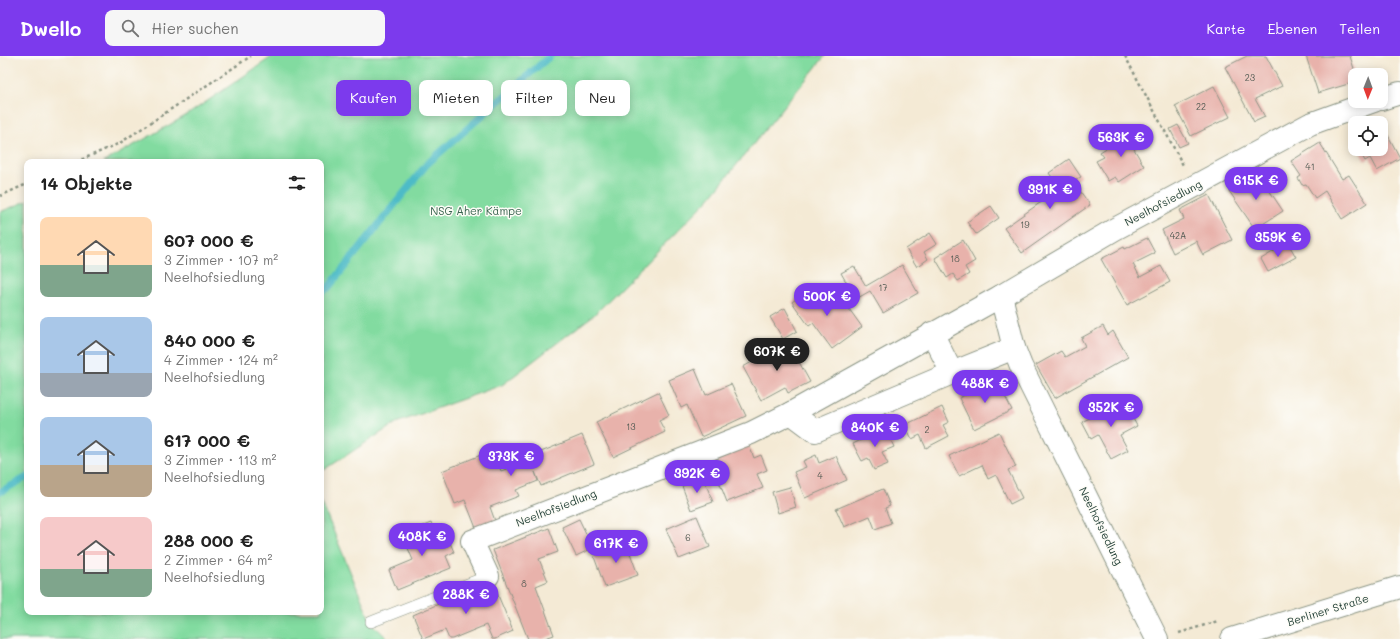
<!DOCTYPE html>
<html lang="de">
<meta charset="utf-8">
<style>
:root{--surface:#fff;--page:#f6f6f6;--text:#222;--muted:#767676;--accent:#7c3aed}
body{margin:0;font-family:Mali,sans-serif;background:var(--page);color:var(--text);height:100vh;display:flex;flex-direction:column;font-size:15px;white-space:nowrap}
*{box-sizing:border-box;margin:0}
p{font-size:13px;color:var(--muted)}
.icon{flex:none;width:22px;height:22px;fill:none;stroke:currentColor;stroke-width:2;stroke-linecap:round;stroke-linejoin:round}
.map{position:relative;flex:1;overflow:hidden}
.side{position:absolute;left:24px;top:103px;width:300px;height:456px;display:flex;flex-direction:column;background:var(--surface);border-radius:8px;box-shadow:0 2px 10px #0003}
.side>*{flex:none}
.guide{position:absolute;left:336px;top:24px;width:380px;height:36px;display:flex;gap:8px}
.needle{width:26px;rotate:181deg}
.controls{position:absolute;left:1348px;top:12px;display:grid;gap:8px}
.controls a{display:grid;place-items:center;width:40px;height:40px;border-radius:8px;background:var(--surface);box-shadow:0 2px 10px #0003;font-size:20px}
.price{position:absolute;translate:-50% -34px;padding:0 9px;border-radius:14px;background:var(--accent);color:#fff;font-size:13px;line-height:26px;filter:drop-shadow(0 1px 2px #0008)}
.price::after{content:'';position:absolute;left:50%;top:24px;width:12px;height:9px;margin-left:-6px;background:inherit;clip-path:polygon(0 0,100% 0,50% 100%)}
.price.on{background:#222;color:#fff}
ul{padding:0;list-style:none}
li{display:flex;align-items:center;gap:12px;height:100px;padding:0 16px}
li span{display:grid;place-items:center;flex:none;width:112px;height:80px;border-radius:8px;color:#555}
li>.icon{margin-inline-start:auto}
span .icon{width:48px;height:48px;fill:#fffc;stroke-width:1}
li b{font-size:17px}
h2{display:flex;justify-content:space-between;align-items:center;height:48px;padding:0 16px;font-size:17px}
.chip{padding:0 14px;border-radius:8px;background:var(--surface);box-shadow:0 2px 10px #0003;font-size:14px;line-height:36px}
.chip.on{background:var(--accent);color:#fff}
header{display:flex;align-items:center;gap:24px;box-sizing:border-box;height:56px;padding:0 20px;background:var(--accent);color:#fff}
header strong{font-size:19px}
nav{display:flex;gap:22px;margin-inline-start:auto;font-size:14px}
.search{width:280px;height:36px;background:var(--page);display:flex;align-items:center;gap:10px;box-sizing:border-box;padding:0 14px;border-radius:8px;color:var(--muted);font-size:15px}
.map>svg:first-child{display:block}
</style>
<header>
<strong>Dwello</strong>
<div class="search"><svg class="icon" aria-label="search" viewBox="0 0 24 24"><circle cx="10" cy="10" r="6"/><path d="M15 15l6 6"/></svg>Hier suchen</div>
<nav><a>Karte</a><a>Ebenen</a><a>Teilen</a></nav>
</header>
<div class="map">
<svg width="1400" height="583" viewBox="0 0 1400 583">
<rect width="100%" height="100%" fill="#fdfcf7"/>
<filter id="ink" filterUnits="userSpaceOnUse"><feTurbulence type="fractalNoise" baseFrequency=".025" numOctaves="2"/><feDisplacementMap in="SourceGraphic" scale="8" xChannelSelector="R" yChannelSelector="G"/><feConvolveMatrix kernelMatrix="1 2 1 2 8 2 1 2 1" color-interpolation-filters="sRGB"/></filter>
<filter id="wash" filterUnits="userSpaceOnUse"><feTurbulence type="fractalNoise" baseFrequency=".012" numOctaves="4" result="noise"/><feDisplacementMap in="SourceGraphic" scale="16" xChannelSelector="R" yChannelSelector="G"/><feGaussianBlur stdDeviation="0.9" result="paint"/><feColorMatrix in="noise" values="0 0 0 0 0 0 0 0 0 0 0 0 0 0 0 0 0 1.4 0 .05"/><feComposite in="paint" operator="in"/></filter>
<g filter="url(#wash)">
<rect width="100%" height="100%" fill="#f4ead5"/>
<g fill="#82dba0" stroke="#508c6a">
<polygon points="273,0 825,0 708,144 595,258 502,329 396,367 321,416 321,106 104,106 187,59"/>
<polygon points="27,145 27,556 321,556 321,445 371,566 388,583 0,583 0,156"/>
</g>
<g fill="none" stroke-linecap="round" stroke-linejoin="round">
<g stroke="#4dbbc7" stroke-width="7">
<polyline points="321,237 328,232 427,108 550,0"/>
<polyline points="0,436 27,421"/>
</g>
</g>
<g id="blocks">
<g fill="#e8b2ab">
<polygon points="1247,0 1266,0 1282,30 1255,43 1265,61 1254,66 1225,11"/>
<polygon points="1306,0 1350,0 1356,19 1355,26 1318,37"/>
<polygon points="1214,30 1230,61 1191,80 1175,50"/>
<polygon points="1381,66 1400,102 1377,115 1370,102 1365,105 1359,94 1381,93"/>
<polygon points="1178,69 1188,87 1179,91 1170,73"/>
<polygon points="1134,75 1142,88 1134,93 1144,110 1119,126 1115,121 1108,125 1096,105 1104,101 1100,96"/>
<polygon points="1320,87 1342,123 1349,119 1367,147 1342,163 1325,135 1315,142 1306,128 1302,129 1298,122 1301,120 1291,105"/>
<polygon points="1069,103 1081,121 1073,125 1090,149 1022,197 1004,172 1060,133 1049,117"/>
<polygon points="1257,116 1283,155 1255,173 1229,135"/>
<polygon points="1209,139 1232,184 1203,199 1196,185 1173,197 1162,174 1184,163 1180,154"/>
<polygon points="991,150 999,162 976,178 967,166"/>
<polygon points="930,177 937,188 924,196 928,203 917,211 906,193"/>
<polygon points="1147,182 1155,197 1133,208 1140,221 1161,210 1170,226 1127,249 1101,203 1124,191 1125,193"/>
<polygon points="963,184 975,205 965,211 969,218 958,225 953,218 947,222 935,202"/>
<polygon points="1288,187 1296,201 1268,216 1261,203"/>
<polygon points="902,209 918,237 883,257 870,235 856,243 841,217 854,210 866,230"/>
<polygon points="814,230 830,252 842,243 862,271 832,293 813,267 809,270 792,246"/>
<polygon points="785,252 797,275 783,283 770,261"/>
<polygon points="1103,270 1108,279 1113,275 1128,301 1055,342 1036,309 1061,295 1065,301 1085,290 1081,282"/>
<polygon points="788,286 810,326 788,337 785,331 761,344 743,311"/>
<polygon points="695,313 706,339 731,328 746,360 701,381 687,349 681,352 669,324"/>
<polygon points="996,323 1012,354 974,373 959,342"/>
<polygon points="658,336 669,359 659,364 665,376 613,401 596,366"/>
<polygon points="1123,344 1137,370 1120,379 1128,394 1111,403 1098,379 1091,383 1082,366"/>
<polygon points="942,351 949,366 943,369 949,380 926,392 920,379 912,383 905,369"/>
<polygon points="885,372 894,391 882,396 888,408 874,414 868,402 862,405 853,388"/>
<polygon points="999,376 1016,411 1008,414 1022,442 1010,448 996,419 988,423 982,409 959,420 949,400"/>
<polygon points="582,379 594,408 541,430 535,416 538,425 516,434 519,440 490,451 495,465 476,472 465,444 455,448 442,415 493,394 501,415 530,404 529,401"/>
<polygon points="749,389 754,402 761,399 767,414 757,418 763,432 727,446 711,405"/>
<polygon points="816,399 819,407 836,400 847,424 805,442 794,416 806,411 803,405"/>
<polygon points="703,421 713,446 691,454 682,430"/>
<polygon points="790,431 796,451 778,457 772,436"/>
<polygon points="883,433 890,450 885,452 891,467 875,473 870,460 844,471 836,453"/>
<polygon points="697,460 710,491 679,503 666,473"/>
<polygon points="579,463 593,492 576,500 562,471"/>
<polygon points="431,467 439,485 448,482 454,496 446,500 451,512 397,534 389,514 413,504 402,478"/>
<polygon points="549,472 558,496 539,503 548,525 536,530 554,579 543,583 528,583 493,494"/>
<polygon points="626,486 638,519 605,531 593,498"/>
<polygon points="492,525 513,575 495,583 492,583 486,569 452,583 449,583 445,574 423,583 413,559"/>
</g>
</g>
</g>
<g filter="url(#ink)">
<use href="#blocks" fill-opacity="0" stroke="#8a9484" stroke-width="1"/>
<g fill="none" stroke-linecap="round" stroke-linejoin="round">
<g stroke="#8a9484" stroke-width="12">
<polyline id="service" points="371,566 488,520"/>
</g>
<g stroke="#8a9484" stroke-width="24">
<g id="minor">
<polyline points="1381,43 1400,37"/>
<polyline points="1001,240 1115,173 1310,68 1374,45"/>
<polyline points="932,277 952,317"/>
<polyline points="791,357 1001,240 1014,292 1021,310 1157,583"/>
<polyline points="488,520 472,485 751,377 791,357 815,375 952,317 1014,292"/>
</g>
</g>
<g stroke="#8a9484" stroke-width="24">
<polyline id="secondary" points="1232,583 1400,531"/>
</g>
<g stroke="#8a9484" stroke-width="2.5" stroke-dasharray="3 3" stroke-linecap="butt">
<polyline points="1125,0 1184,111"/>
<polyline points="76,106 120,87 251,0"/>
<polyline points="0,140 27,128"/>
<polyline points="1179,577 1218,565"/>
</g>
<use href="#service" stroke="#fff" stroke-width="11"/>
<use href="#minor" stroke="#fff" stroke-width="22"/>
<use href="#secondary" stroke="#fff" stroke-width="22"/>
</g>
</g>
<g text-anchor="middle" stroke-width="3" stroke-linejoin="round" paint-order="stroke">
<g font-size="9" fill="#515a52">
<text x="1250" y="25">23</text>
<text x="1201" y="54">22</text>
<text x="1310" y="114">41</text>
<text x="1025" y="172">19</text>
<text x="1178" y="183">42A</text>
<text x="955" y="206">18</text>
<text x="883" y="235">17</text>
<text x="631" y="374">13</text>
<text x="927" y="377">2</text>
<text x="820" y="423">4</text>
<text x="688" y="485">6</text>
<text x="524" y="531">8</text>
</g>
<g font-size="11" fill="#1f3d34" stroke="#fdfcf7">
<text transform="translate(1163 147) rotate(-28)" y="4">Neelhofsiedlung</text>
<text transform="translate(556 452) rotate(-21)" y="4">Neelhofsiedlung</text>
<text transform="translate(1101 470) rotate(64)" y="4">Neelhofsiedlung</text>
<text transform="translate(1328 554) rotate(-17)" y="4">Berliner Straße</text>
</g>
<g font-size="11" fill="#38644f" stroke="#fdfcf7">
<text x="476" y="159">NSG Aher Kämpe</text>
</g>
</g>
</svg>
<div class="controls">
<a><svg class="needle" viewBox="-14 -14 28 28"><path d="M0-13l5 13h-10z" fill="#e53935"/><path d="M0 13l5-13h-10z" fill="#767676"/></svg></a>
<a><svg class="icon" aria-label="locate" viewBox="0 0 24 24"><circle cx="12" cy="12" r="6"/><path d="M12 2v4M12 18v4M2 12h4M18 12h4"/></svg></a>
</div>
<b class="price" style="left:1121px;top:102px">563K €</b>
<b class="price" style="left:1256px;top:145px">615K €</b>
<b class="price" style="left:1050px;top:154px">391K €</b>
<b class="price" style="left:1278px;top:202px">359K €</b>
<b class="price" style="left:827px;top:261px">500K €</b>
<b class="price on" style="left:777px;top:316px">607K €</b>
<b class="price" style="left:985px;top:348px">488K €</b>
<b class="price" style="left:1111px;top:372px">352K €</b>
<b class="price" style="left:875px;top:392px">840K €</b>
<b class="price" style="left:511px;top:421px">373K €</b>
<b class="price" style="left:697px;top:438px">392K €</b>
<b class="price" style="left:422px;top:501px">408K €</b>
<b class="price" style="left:616px;top:508px">617K €</b>
<b class="price" style="left:466px;top:559px">288K €</b>
<div class="guide">
<a class="chip on">Kaufen</a>
<a class="chip">Mieten</a>
<a class="chip">Filter</a>
<a class="chip">Neu</a>
</div>
<section class="side">
<h2>14 Objekte<svg class="icon" aria-label="filters" viewBox="0 0 24 24"><path d="M4 7h16M4 17h16"/><circle cx="9" cy="7" r="2"/><circle cx="15" cy="17" r="2"/></svg></h2>
<ul>
<li><span style="background:linear-gradient(#ffd9b3 60%,#7fa58c 0)"><svg class="icon" aria-label="home" viewBox="0 0 24 24"><path d="M3 11l9-7 9 7M6 9v11h12V9"/></svg></span><div><b>607 000 €</b><p>3 Zimmer · 107 m²</p><p>Neelhofsiedlung</p></div></li>
<li><span style="background:linear-gradient(#a9c7e8 70%,#9aa5b1 0)"><svg class="icon" aria-label="home" viewBox="0 0 24 24"><path d="M3 11l9-7 9 7M6 9v11h12V9"/></svg></span><div><b>840 000 €</b><p>4 Zimmer · 124 m²</p><p>Neelhofsiedlung</p></div></li>
<li><span style="background:linear-gradient(#a9c7e8 60%,#b9a48a 0)"><svg class="icon" aria-label="home" viewBox="0 0 24 24"><path d="M3 11l9-7 9 7M6 9v11h12V9"/></svg></span><div><b>617 000 €</b><p>3 Zimmer · 113 m²</p><p>Neelhofsiedlung</p></div></li>
<li><span style="background:linear-gradient(#f6c9c9 65%,#7fa58c 0)"><svg class="icon" aria-label="home" viewBox="0 0 24 24"><path d="M3 11l9-7 9 7M6 9v11h12V9"/></svg></span><div><b>288 000 €</b><p>2 Zimmer · 64 m²</p><p>Neelhofsiedlung</p></div></li>
</ul>
</section>
</div>
